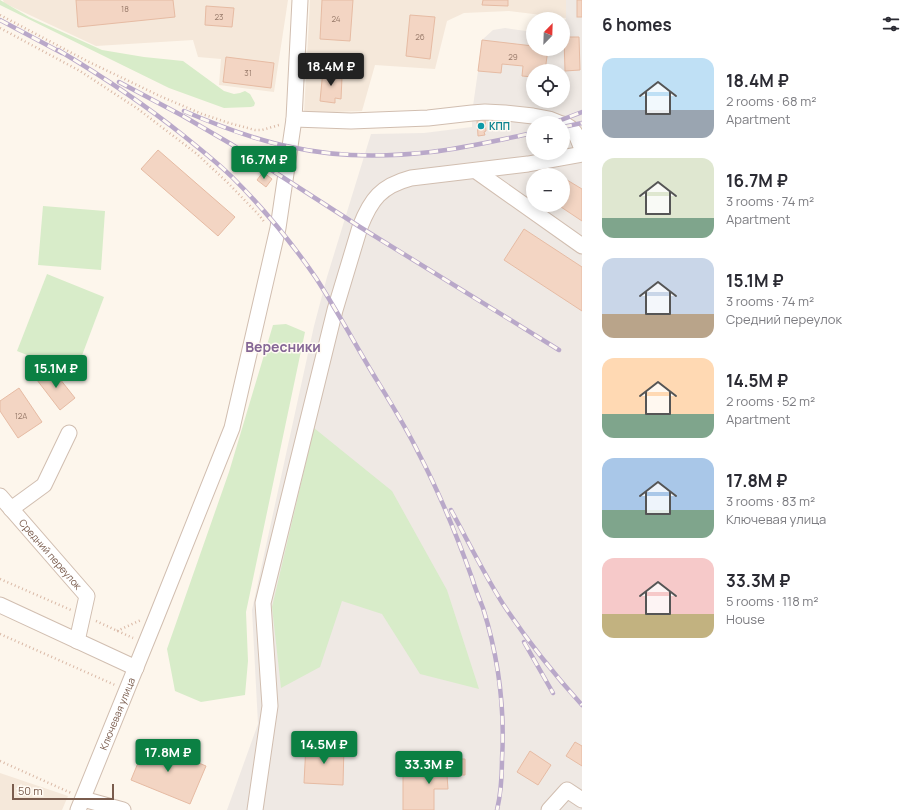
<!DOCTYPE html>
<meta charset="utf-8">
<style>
:root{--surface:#fff;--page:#f2f2f3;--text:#2b2b33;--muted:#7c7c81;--accent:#0b8043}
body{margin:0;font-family:Manrope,sans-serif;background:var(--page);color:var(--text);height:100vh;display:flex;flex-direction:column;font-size:15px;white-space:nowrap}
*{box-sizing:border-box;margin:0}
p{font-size:13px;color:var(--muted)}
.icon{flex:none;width:22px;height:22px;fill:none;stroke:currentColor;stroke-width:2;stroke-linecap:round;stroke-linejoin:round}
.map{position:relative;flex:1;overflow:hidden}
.drawer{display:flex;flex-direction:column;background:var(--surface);width:340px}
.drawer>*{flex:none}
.needle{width:26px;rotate:23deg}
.buttons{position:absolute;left:526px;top:12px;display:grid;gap:8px}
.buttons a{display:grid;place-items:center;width:44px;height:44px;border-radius:50%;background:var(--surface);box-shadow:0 2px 10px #0003;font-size:20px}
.scale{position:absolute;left:12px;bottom:10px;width:102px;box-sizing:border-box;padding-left:4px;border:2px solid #7a5c4d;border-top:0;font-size:11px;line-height:14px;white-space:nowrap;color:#7a5c4d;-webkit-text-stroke:3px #fffaf3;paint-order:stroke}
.price{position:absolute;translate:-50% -34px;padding:0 9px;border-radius:4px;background:var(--accent);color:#fff;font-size:13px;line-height:26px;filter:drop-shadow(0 1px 2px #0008)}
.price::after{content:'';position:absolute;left:50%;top:24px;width:12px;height:9px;margin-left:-6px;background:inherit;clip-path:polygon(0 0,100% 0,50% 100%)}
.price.selected{background:#222;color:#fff}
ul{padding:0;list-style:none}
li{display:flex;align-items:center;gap:12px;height:100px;padding:0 20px}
li span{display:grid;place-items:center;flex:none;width:112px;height:80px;border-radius:12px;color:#555}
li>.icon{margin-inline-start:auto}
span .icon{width:48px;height:48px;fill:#fffc;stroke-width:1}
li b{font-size:17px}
h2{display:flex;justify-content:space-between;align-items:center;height:48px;padding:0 20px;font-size:17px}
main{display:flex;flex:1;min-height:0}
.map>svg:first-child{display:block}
</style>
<main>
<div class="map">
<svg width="582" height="810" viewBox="0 0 582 810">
<rect width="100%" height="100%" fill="#fdf6ec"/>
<g fill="#f5e8da">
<polygon points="3,0 288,0 274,92 219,85 221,59 198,57 193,40 96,46 4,3"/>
<polygon points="310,0 566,0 566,18 509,11 464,13 447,21 435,69 375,65 362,111 304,113"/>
<polygon points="0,773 68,796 62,810 0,810"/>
</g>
<path fill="#efe9e4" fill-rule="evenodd" d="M566,0H582V810H227L258,724L252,610L314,326L327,277L371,134L424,133L472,127V113L478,71L482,40L493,30L505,28L533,32V49H563V27L566,18ZM533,71H563V101H533ZM533,123H563V153H533ZM533,175H563V205H533Z"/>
<g fill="#d8ecc9">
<polygon points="0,0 29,17 102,50 144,57 183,61 224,91 234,94 240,93 245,91 250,94 255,103 254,106 251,107 224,108 169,88 0,5"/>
<polygon points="43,206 105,211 101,270 38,265"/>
<polygon points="47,274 104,297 75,374 17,351"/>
<polygon points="286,324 305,332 246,612 248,661 245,695 201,702 175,691 167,649 229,472 273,325"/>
<polygon points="314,428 392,491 447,590 479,689 420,674 382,614 342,601 320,667 281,688 272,607"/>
</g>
<g fill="#f3d5c3" stroke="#e6bba3">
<polygon points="76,0 173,0 175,17 78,27"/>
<polygon points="322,0 353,0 350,41 320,39"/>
<polygon points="483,0 508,0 508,6 482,5"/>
<rect x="577" y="0" width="5" height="17"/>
<polygon points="206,6 234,8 232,27 205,25"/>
<polygon points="410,15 435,17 430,59 406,56"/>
<polygon points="564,37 579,37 580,70 565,71"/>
<polygon points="482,40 533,46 533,49 548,49 545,71 533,71 533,77 522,76 523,66 502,64 501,73 478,71"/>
<polygon points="226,57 274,63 271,88 223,82"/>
<polygon points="323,70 338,71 337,77 342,77 341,99 335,98 335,103 320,101"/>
<polygon points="485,119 486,131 484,132 485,135 478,136 477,120"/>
<polygon points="158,150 235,217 218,236 141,169"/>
<polygon points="263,172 272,179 266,187 257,180"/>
<polygon points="567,180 582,189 582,221 558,205 563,205 563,185"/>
<polygon points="524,229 582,267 582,311 504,260"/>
<polygon points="52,369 75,398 60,410 37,380"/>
<polygon points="19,388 42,422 18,438 0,411 0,401"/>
<polygon points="147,741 206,766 190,804 131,780"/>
<polygon points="575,742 582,746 582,766 566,756"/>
<polygon points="306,744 344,746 343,785 304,783"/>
<polygon points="530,751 551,765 538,785 517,772"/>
<polygon points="441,759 465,759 465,775 447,775 448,789 434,789 434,810 403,810 403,775 441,775"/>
</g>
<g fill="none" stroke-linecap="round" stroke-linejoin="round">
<g stroke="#d1beb0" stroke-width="17">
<g id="minor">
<polyline points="294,119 351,121 428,118 472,113 485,112 505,113 533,116 549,119 559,123"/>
<path d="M563,124C576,129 577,137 582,149"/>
<polyline points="476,171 582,246"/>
<path id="s1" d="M0,496L87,596L77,641"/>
<polyline points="11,509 44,485 69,433"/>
<polyline points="0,605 136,668"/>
<polyline points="83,799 123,810"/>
<path id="s2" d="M78,810L156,618L232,428L278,228L294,119L300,0"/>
<path d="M255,810L270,706L263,603L335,310L360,227C371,199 381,186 411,178L528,164L582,154"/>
<polyline points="549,810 567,790 582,800"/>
</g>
</g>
<g stroke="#d9b8a5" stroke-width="2.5" stroke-dasharray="1 3" stroke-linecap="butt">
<polyline points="0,15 87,61 162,97 202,114 229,123 255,130 262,130 279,125"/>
<polyline points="0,28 80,71 138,109 197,154 228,183 259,215 265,223"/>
<polyline points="0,579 71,610"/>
<polyline points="96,621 133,638"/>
<polyline points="117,631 141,620"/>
<polyline points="0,634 115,685"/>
<polyline points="0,761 71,793"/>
</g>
<use href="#minor" stroke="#fff" stroke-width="15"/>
<g stroke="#b9a8c9" stroke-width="4.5">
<g id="rail">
<polyline points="0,20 62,53"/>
<path d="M58,50C102,76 144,104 184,136C201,150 218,163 233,178C264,209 292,243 316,278C336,309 354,342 373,374C389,400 406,427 419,454C440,494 457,536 472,578C475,588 479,598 483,608C498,656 505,709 502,759C502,776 501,793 497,810"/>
<polyline points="119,82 183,116 231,144 360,227 559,350"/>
<path d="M184,111C219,126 255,140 291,147C335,157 387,157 431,152C465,148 499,140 533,133"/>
<polyline points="553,123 582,112"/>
<polyline points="563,127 582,123"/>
<path d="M451,510C468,541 484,574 503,604C527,640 553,673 582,705"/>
<polyline points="524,642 553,693"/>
</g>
</g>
<use href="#rail" stroke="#fffaf3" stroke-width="3" stroke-dasharray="9" stroke-linecap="butt"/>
</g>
<circle fill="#0f9aa8" stroke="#fffaf3" stroke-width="1.5" cx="481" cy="126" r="4"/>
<g text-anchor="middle" stroke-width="3" stroke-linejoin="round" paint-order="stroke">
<g font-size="8" fill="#987a6a">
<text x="125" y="12">18</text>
<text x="219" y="20">23</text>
<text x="336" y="22">24</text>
<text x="420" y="40">26</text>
<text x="513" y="60">29</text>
<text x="248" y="76">31</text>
<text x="21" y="419">12А</text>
</g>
<g font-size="10" font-weight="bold" fill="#0d838f" stroke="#fffaf3" text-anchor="start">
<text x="489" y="130">КПП</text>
</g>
<g font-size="10" fill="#7a5c4d" stroke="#fffaf3">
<text dy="4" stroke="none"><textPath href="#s1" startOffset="77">Средний переулок</textPath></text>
<text dy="4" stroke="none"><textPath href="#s2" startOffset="104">Ключевая улица</textPath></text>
</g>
<g font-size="14" font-weight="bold" fill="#846695" stroke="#fffaf3">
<text x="283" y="352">Вересники</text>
</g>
</g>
</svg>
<div class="buttons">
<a><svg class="needle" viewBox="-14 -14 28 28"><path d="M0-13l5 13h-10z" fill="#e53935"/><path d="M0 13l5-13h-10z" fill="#7c7c81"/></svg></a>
<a><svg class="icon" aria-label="locate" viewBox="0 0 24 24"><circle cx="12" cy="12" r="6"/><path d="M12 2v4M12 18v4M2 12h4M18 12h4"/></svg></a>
<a>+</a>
<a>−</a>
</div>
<div class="scale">50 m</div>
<b class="price selected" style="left:331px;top:87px">18.4M ₽</b>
<b class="price" style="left:264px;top:180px">16.7M ₽</b>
<b class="price" style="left:56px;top:389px">15.1M ₽</b>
<b class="price" style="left:324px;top:765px">14.5M ₽</b>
<b class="price" style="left:168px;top:773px">17.8M ₽</b>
<b class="price" style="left:429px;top:785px">33.3M ₽</b>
</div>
<section class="drawer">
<h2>6 homes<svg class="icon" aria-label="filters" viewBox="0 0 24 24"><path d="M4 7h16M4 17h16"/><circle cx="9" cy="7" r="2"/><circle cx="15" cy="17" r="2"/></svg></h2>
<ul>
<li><span style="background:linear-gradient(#bfe0f5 65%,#9aa5b1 0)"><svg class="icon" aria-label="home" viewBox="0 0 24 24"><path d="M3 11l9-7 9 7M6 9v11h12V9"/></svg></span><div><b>18.4M ₽</b><p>2 rooms · 68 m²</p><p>Apartment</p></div></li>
<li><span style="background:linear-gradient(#dfe7d0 75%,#7fa58c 0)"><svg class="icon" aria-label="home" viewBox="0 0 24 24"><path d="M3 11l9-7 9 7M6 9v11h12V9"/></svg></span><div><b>16.7M ₽</b><p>3 rooms · 74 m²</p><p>Apartment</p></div></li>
<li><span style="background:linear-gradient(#c9d6e8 70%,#b9a48a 0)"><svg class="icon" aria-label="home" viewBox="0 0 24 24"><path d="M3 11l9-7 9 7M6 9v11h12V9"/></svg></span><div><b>15.1M ₽</b><p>3 rooms · 74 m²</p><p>Средний переулок</p></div></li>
<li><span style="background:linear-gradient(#ffd9b3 70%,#7fa58c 0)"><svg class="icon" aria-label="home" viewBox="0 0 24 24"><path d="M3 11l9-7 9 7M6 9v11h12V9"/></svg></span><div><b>14.5M ₽</b><p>2 rooms · 52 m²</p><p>Apartment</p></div></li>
<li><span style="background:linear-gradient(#a9c7e8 65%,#7fa58c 0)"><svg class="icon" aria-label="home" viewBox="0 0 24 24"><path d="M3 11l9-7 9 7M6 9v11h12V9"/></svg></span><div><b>17.8M ₽</b><p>3 rooms · 83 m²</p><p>Ключевая улица</p></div></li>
<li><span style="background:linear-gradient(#f6c9c9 70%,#c2b280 0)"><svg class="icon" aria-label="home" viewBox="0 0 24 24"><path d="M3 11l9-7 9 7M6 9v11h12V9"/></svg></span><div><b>33.3M ₽</b><p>5 rooms · 118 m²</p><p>House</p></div></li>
</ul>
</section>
</main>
